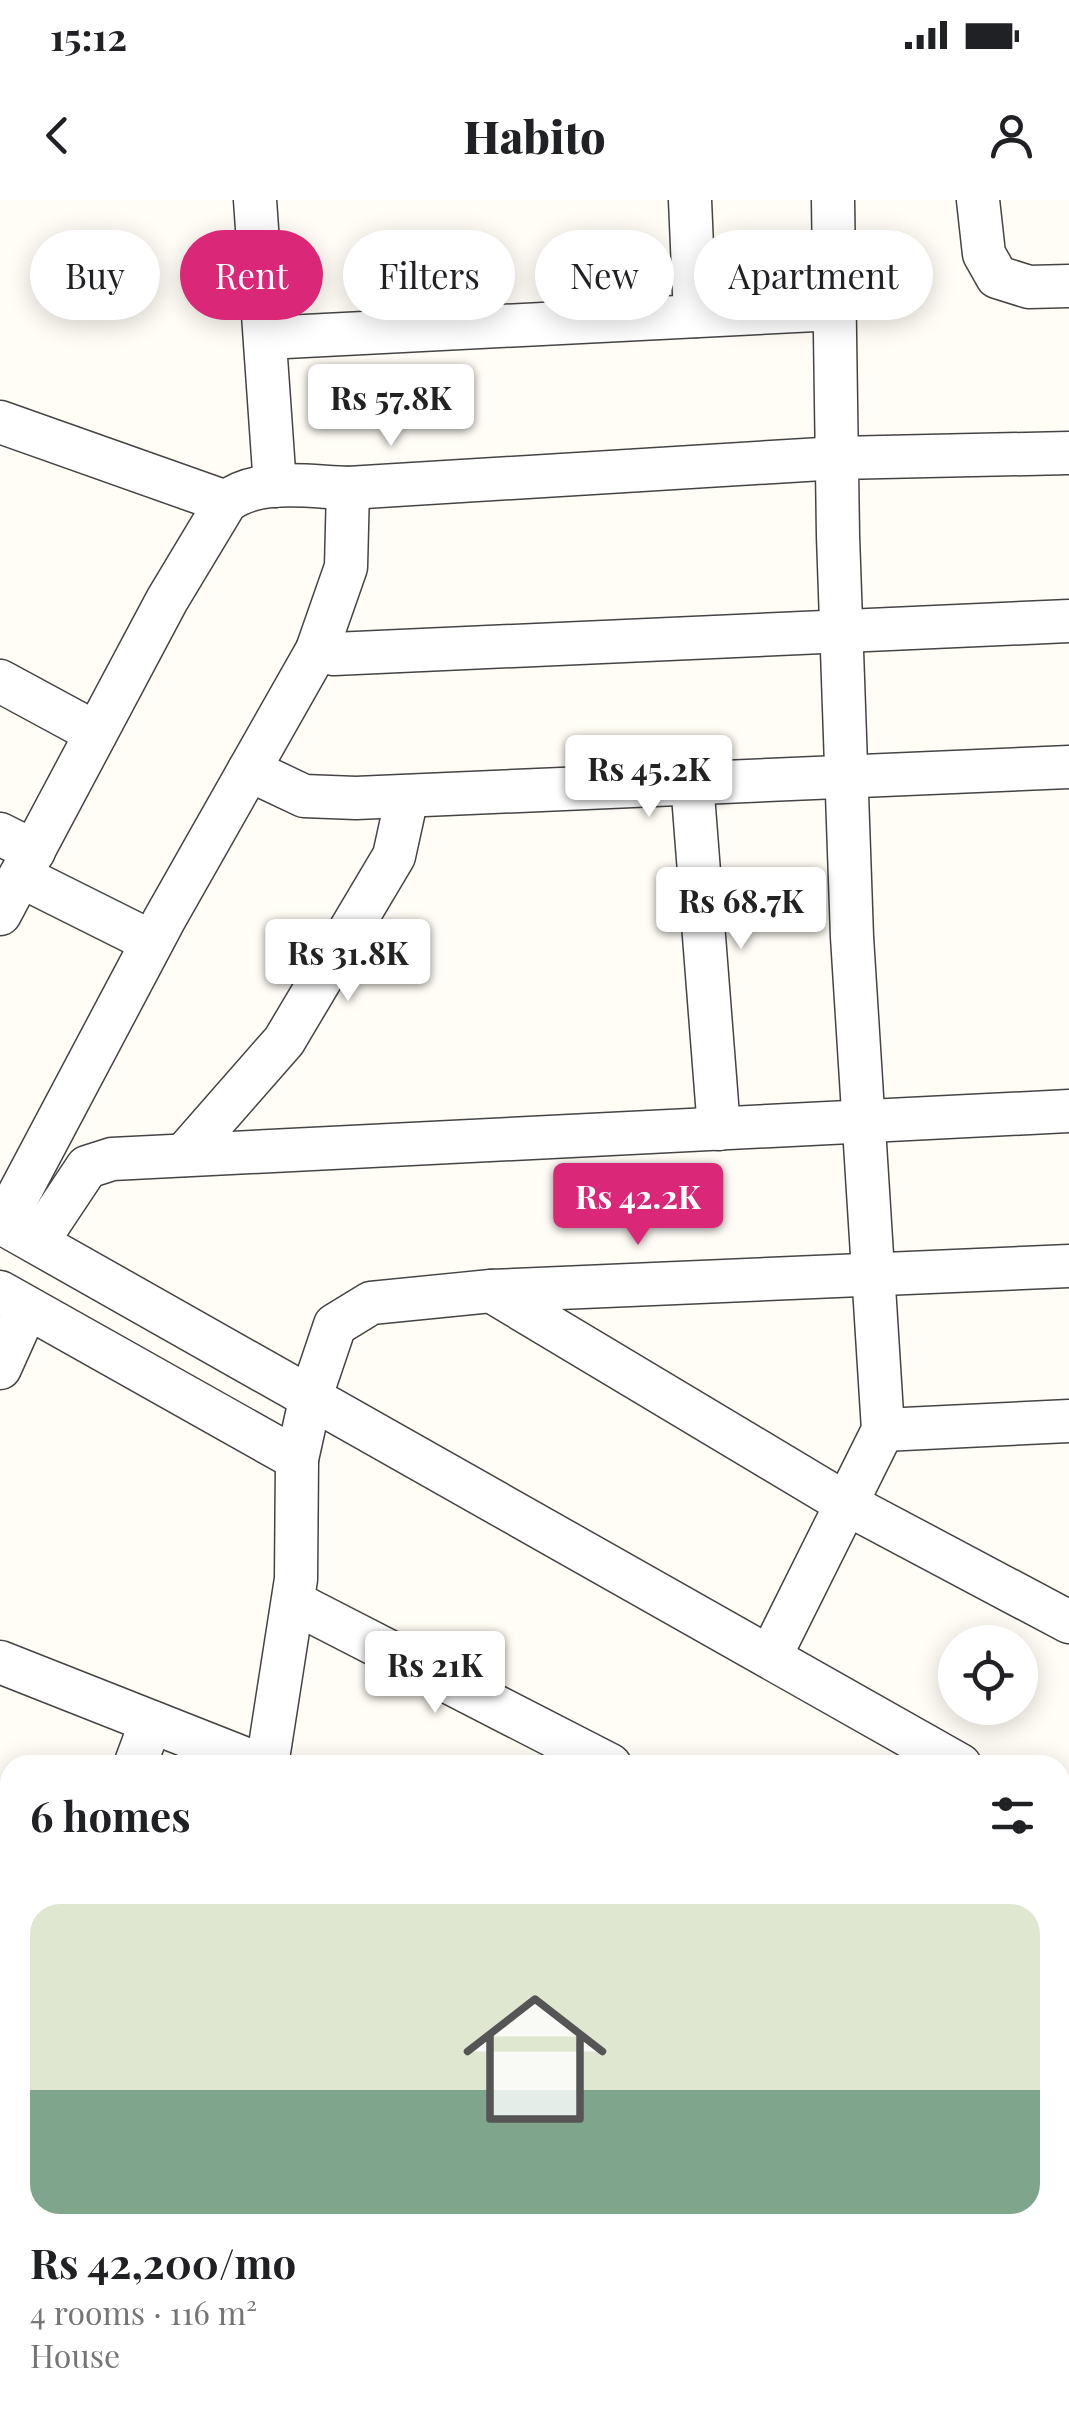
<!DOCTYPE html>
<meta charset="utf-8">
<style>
:root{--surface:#fff;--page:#f6f6f6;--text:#202124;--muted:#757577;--line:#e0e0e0;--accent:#db2777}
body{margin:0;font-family:"Playfair Display",serif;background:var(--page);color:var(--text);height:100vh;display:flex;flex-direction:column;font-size:38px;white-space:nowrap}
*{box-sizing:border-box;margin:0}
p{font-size:32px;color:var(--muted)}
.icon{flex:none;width:55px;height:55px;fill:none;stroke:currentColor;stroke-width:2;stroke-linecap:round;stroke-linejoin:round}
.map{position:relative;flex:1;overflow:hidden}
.details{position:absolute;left:0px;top:1555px;width:1070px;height:670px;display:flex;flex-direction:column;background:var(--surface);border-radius:30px 30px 0 0;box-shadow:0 5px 25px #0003}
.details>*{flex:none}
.top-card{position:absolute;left:30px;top:30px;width:1010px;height:90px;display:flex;gap:20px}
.tools{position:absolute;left:938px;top:1425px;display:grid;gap:20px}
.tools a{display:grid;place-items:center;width:100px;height:100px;border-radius:50%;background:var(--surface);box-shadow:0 5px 25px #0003;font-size:50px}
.price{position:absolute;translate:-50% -85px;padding:0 22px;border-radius:10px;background:#fff;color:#222;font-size:32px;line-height:65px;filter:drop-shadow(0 2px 5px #0008)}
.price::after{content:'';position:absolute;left:50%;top:60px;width:30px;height:22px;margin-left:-15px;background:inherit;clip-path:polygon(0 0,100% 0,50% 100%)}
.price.active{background:var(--accent);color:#fff}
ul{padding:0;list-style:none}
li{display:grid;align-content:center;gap:20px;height:530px;padding:0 30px}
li+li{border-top:2px solid var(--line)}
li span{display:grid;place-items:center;height:310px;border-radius:30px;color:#555}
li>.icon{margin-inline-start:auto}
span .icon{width:180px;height:180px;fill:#fffc;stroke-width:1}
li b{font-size:42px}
h2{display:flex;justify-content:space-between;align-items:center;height:120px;padding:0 30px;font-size:42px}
.tag{padding:0 35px;border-radius:45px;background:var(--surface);box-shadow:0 5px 25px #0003;font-size:35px;line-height:90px}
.tag.active{background:var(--accent);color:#fff}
.status{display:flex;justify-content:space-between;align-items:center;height:70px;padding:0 50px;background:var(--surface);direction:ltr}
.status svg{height:28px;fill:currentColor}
header{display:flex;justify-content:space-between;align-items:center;height:130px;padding:0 30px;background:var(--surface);font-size:45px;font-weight:800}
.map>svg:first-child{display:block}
</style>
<div class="status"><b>15:12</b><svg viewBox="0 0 49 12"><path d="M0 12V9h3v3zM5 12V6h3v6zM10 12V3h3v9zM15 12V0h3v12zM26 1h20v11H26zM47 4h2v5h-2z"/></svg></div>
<header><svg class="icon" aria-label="back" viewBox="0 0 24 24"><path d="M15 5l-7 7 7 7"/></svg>Habito<svg class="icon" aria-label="person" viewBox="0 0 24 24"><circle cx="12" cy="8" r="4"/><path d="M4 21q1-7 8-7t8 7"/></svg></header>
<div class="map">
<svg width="1069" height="2225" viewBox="0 0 1069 2225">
<rect width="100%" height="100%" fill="#fffdf5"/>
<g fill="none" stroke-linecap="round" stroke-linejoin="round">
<g stroke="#444" stroke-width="45">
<g id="street">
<polyline points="255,0 275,286"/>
<polyline points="690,0 695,116"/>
<polyline points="978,0 984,54 997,77 1029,87 1069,86"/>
<polyline points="266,138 835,109"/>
<polyline points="0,222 226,302"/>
<polyline points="317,450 334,454 1069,421"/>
<polyline points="0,481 96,533"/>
<polyline points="249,570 304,596 356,598 1069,567"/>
<polyline points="692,582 719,929"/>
<polyline points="0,634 34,651"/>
<polyline points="20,676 152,742"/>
<path d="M0,714L167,400L226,302C258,277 310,287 348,288L838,258L1069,253"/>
<polyline points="184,955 284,841 394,656 407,597"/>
<polyline points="0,1022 960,1565"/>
<polyline points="3,1024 164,720 317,450 346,367 348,288"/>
<polyline points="37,1042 87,967 112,959 1069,911"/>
<polyline points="491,1091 845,1303 1069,1422"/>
<polyline points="0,1092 297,1259"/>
<polyline points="0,1168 27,1108"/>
<polyline points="883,1230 1069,1221"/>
<polyline points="293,1402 610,1565"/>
<polyline points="770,1457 883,1230 852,737 838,336 833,0"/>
<polyline points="0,1462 261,1565"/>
<polyline points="135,1565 151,1522"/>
<polyline points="267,1565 296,1379 297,1259 311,1196 335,1125 371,1103 491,1091 1069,1066"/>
<polyline points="0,1607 10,1611"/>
<polyline points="1060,1622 1069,1627"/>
<polyline points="0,1754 10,1758"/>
<polyline points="1060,1797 1063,1798"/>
<polyline points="0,1920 10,1894"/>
<polyline points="1060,1938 1069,1923"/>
<polyline points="1060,2114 1069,2119"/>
<polyline points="0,2201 10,2204"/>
<polyline points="454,2215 472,2225"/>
<polyline points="860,2215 878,2225"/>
<polyline points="307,2225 312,2215"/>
</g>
</g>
<use href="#street" stroke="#fff" stroke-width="42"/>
</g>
</svg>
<div class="tools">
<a><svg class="icon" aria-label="locate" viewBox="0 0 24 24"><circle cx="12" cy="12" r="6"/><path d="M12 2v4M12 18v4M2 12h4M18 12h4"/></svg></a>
</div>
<b class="price" style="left:391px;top:249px">Rs 57.8K</b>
<b class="price" style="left:649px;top:620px">Rs 45.2K</b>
<b class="price" style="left:741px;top:752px">Rs 68.7K</b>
<b class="price" style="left:348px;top:804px">Rs 31.8K</b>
<b class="price active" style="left:638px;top:1048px">Rs 42.2K</b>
<b class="price" style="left:435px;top:1516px">Rs 21K</b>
<div class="top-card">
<a class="tag">Buy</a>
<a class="tag active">Rent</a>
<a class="tag">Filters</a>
<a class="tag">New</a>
<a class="tag">Apartment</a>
</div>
<section class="details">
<h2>6 homes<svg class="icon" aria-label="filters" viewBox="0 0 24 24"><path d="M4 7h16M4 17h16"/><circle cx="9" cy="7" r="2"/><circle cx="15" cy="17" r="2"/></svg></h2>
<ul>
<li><span style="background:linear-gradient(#dfe7d0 60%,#7fa58c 0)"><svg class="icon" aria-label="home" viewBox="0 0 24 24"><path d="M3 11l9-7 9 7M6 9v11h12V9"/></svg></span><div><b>Rs 42,200/mo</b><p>4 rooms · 116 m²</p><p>House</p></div></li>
</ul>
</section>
</div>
